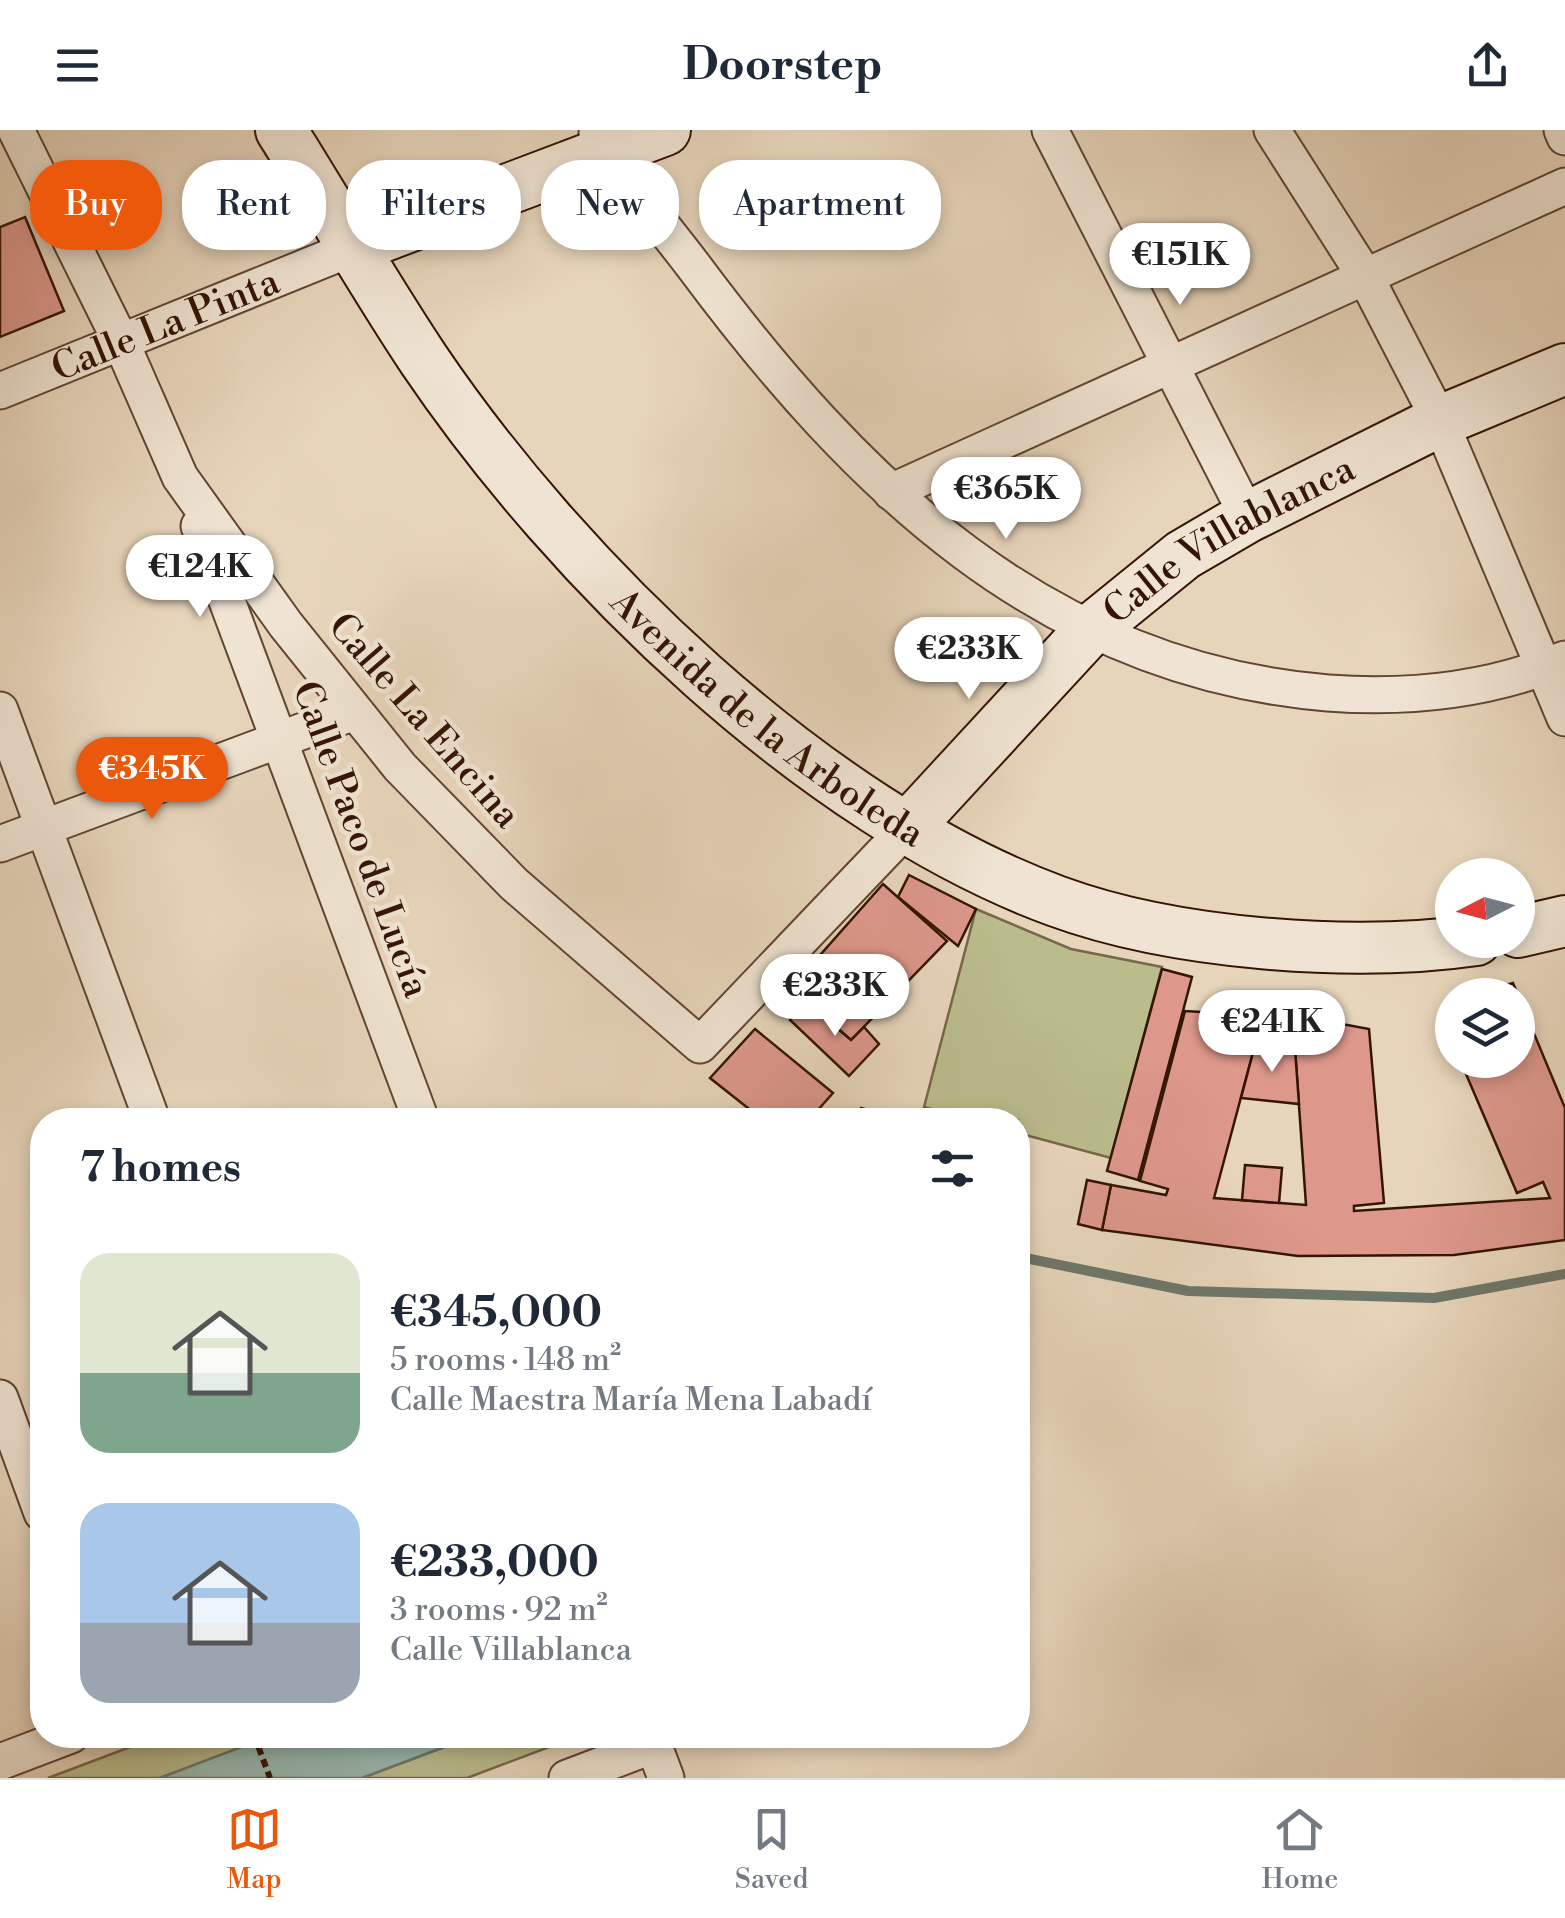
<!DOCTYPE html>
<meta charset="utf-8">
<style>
:root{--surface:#fff;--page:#f6f6f7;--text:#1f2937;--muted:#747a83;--line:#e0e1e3;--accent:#ea580c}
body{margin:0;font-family:"Libre Bodoni",serif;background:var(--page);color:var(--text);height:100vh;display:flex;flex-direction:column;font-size:38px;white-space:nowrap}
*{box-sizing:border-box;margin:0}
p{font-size:32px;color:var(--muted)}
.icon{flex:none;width:55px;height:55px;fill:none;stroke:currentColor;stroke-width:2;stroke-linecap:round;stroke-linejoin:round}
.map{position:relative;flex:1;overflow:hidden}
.panel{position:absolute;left:30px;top:978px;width:1000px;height:640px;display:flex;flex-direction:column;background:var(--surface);border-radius:40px;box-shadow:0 5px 15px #0003}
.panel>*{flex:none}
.top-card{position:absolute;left:30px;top:30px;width:1000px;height:90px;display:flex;gap:20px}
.needle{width:65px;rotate:264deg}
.fabs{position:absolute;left:1435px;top:728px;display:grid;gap:20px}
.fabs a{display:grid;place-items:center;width:100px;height:100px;border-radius:50%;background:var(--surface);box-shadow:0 5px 15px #0003;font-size:50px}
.price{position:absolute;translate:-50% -85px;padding:0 22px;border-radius:35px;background:#fff;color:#222;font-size:32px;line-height:65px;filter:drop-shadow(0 2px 5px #0008)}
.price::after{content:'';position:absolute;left:50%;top:60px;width:30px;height:22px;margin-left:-15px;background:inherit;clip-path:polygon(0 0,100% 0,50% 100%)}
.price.active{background:var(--accent);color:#fff}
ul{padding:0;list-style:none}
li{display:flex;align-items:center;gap:30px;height:250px;padding:0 50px}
li span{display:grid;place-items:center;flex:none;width:280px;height:200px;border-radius:30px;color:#555}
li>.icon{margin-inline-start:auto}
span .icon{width:120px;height:120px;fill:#fffc;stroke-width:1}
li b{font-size:42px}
h2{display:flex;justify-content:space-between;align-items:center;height:120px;padding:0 50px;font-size:42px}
.pill{padding:0 35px;border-radius:40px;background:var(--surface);box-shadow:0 5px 15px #0003;font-size:35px;line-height:90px}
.pill.active{background:var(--accent);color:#fff}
header{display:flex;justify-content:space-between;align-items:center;height:130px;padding:0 50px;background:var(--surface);font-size:45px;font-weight:700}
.tab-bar{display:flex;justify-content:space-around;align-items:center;height:140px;border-top:2px solid var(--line);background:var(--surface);font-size:28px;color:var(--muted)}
.tab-bar a{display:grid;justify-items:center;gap:5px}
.tab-bar .active{color:var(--accent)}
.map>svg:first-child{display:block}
</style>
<header><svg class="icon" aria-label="menu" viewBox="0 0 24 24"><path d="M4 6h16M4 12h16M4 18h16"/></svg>Doorstep<svg class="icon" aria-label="share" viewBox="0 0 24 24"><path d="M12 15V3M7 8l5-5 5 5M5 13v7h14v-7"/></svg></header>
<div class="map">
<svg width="1565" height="1648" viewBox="0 0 1565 1648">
<rect width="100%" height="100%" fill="#e7d5bb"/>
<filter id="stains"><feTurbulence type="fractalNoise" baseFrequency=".002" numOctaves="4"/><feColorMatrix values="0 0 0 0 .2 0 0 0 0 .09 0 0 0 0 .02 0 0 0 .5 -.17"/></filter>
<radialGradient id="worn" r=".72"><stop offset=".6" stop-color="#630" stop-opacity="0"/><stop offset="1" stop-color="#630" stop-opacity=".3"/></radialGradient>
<g fill="#babc8c" stroke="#776848" stroke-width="2.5">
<polygon points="976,779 1071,819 1162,837 1111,1028 1018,1003 1018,990 971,990 924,977"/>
<polygon points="162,1605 273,1605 160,1648 48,1648"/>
<polygon points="476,1605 581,1605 467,1648 362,1648"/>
</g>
<polygon fill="#97b9b0" stroke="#6f776b" stroke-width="2.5" points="273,1605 476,1605 362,1648 160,1648"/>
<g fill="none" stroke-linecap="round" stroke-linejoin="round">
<polyline stroke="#6f776b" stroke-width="10" points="1018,1136 1025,1128 1188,1161 1434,1168 1565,1144"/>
</g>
<g fill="#dd978b" stroke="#341404" stroke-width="2.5">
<polygon points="25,87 64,181 0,207 0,97"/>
<polygon points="909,745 976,779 958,816 898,767"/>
<polygon points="883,754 947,811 851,910 791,858"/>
<polygon points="1162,839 1192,847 1138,1050 1107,1041"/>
<polygon points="1513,853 1565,978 1565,1110 1454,1125 1298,1126 1102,1100 1111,1055 1166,1065 1168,1059 1140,1051 1185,881 1219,883 1233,891 1229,908 1255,915 1214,1068 1306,1075 1295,919 1321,916 1320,899 1337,893 1369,899 1384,1073 1354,1076 1354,1081 1550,1068 1543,1052 1517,1063 1460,930 1518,930 1518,865 1469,865"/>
<polygon points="806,872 851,910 864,897 879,914 849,946 790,890"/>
<polygon points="755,899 833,963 809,990 763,990 710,948"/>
<polygon points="1275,914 1295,919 1299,974 1241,968 1255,915"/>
<polygon points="861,978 906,990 858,990"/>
<polygon points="1245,1035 1282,1038 1279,1073 1242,1070"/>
<polygon points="1087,1050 1111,1055 1102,1100 1078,1094"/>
</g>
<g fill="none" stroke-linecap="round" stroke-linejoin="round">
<g stroke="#614432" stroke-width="39">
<g id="street">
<polyline points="16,0 121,212 180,347 286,495 400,637 514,754 700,915 908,697"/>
<polyline points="1050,0 1248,387"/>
<polyline points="1272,0 1365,146 1440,291 1565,588"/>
<polyline points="1562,0 1565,7"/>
<path d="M597,3C623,51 662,94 695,138C856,354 1045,540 1328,563C1409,569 1489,561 1565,529"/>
<path id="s1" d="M0,261L355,117"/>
<polyline points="891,362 1565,56"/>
<polyline points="199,396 421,990"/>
<polyline points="0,580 152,990"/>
<polyline points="0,714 354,582"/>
<polyline points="0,1268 42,1383"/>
<polyline points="650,1605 666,1648"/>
<polyline points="0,1632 71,1605"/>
<polyline points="567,1648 654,1615"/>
</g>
</g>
<g stroke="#341404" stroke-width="54">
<g id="secondary">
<path id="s2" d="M281,0C329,76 374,155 424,230C566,440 814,682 1056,771C1173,814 1352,828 1476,810"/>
<polyline points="355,117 665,0"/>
<path id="s3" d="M908,697L1088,502L1183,425L1248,387L1440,291L1565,239"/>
<polyline points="1518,802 1565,791"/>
</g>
</g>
<polyline stroke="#341404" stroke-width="6" stroke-dasharray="8 5" stroke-linecap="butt" points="254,1605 270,1648"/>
<use href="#street" stroke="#efe4d3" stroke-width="35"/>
<use href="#secondary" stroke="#efe4d3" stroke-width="50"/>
</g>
<g text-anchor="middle" stroke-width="9" stroke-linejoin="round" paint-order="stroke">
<g font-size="38" fill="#341404" stroke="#efe4d3">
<text dy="13" stroke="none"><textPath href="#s1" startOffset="178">Calle La Pinta</textPath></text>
<text dy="13" stroke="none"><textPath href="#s3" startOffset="435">Calle Villablanca</textPath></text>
<text dy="13" stroke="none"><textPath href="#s2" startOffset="770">Avenida de la Arboleda</textPath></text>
<text transform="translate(425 590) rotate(49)" y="13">Calle La Encina</text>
<text transform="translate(362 709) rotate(70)" y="13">Calle Paco de Lucía</text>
</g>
</g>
<rect width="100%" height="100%" filter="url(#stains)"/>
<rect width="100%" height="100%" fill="url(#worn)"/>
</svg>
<div class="fabs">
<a><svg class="needle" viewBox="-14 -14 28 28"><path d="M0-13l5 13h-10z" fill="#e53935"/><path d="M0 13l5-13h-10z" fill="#747a83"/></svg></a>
<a><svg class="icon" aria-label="layers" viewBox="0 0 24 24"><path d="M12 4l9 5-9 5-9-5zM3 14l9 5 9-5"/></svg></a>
</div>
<b class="price" style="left:1180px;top:178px">€151K</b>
<b class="price" style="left:1006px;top:412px">€365K</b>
<b class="price" style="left:200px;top:490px">€124K</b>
<b class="price" style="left:969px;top:572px">€233K</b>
<b class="price active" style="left:152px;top:692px">€345K</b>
<b class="price" style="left:835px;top:909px">€233K</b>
<b class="price" style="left:1272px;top:945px">€241K</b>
<div class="top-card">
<a class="pill active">Buy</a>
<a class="pill">Rent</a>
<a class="pill">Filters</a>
<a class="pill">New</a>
<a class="pill">Apartment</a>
</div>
<section class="panel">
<h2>7 homes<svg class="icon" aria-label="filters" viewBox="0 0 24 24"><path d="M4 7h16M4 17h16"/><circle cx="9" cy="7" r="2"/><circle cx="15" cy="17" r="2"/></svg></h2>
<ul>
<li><span style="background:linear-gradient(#dfe7d0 60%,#7fa58c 0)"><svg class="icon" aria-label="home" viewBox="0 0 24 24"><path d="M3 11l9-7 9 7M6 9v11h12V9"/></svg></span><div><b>€345,000</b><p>5 rooms · 148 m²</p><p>Calle Maestra María Mena Labadí</p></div></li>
<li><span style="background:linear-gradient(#a9c7e8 60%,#9aa5b1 0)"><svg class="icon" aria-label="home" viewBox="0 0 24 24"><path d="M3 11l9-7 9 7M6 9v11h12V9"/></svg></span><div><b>€233,000</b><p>3 rooms · 92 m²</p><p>Calle Villablanca</p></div></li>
</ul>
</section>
</div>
<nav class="tab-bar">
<a class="active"><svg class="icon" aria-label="map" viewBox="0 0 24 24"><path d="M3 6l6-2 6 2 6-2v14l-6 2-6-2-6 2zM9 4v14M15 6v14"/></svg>Map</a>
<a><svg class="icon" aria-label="saved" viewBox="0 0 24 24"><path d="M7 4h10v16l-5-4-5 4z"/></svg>Saved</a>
<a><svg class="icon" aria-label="home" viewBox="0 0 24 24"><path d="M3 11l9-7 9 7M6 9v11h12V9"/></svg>Home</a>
</nav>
